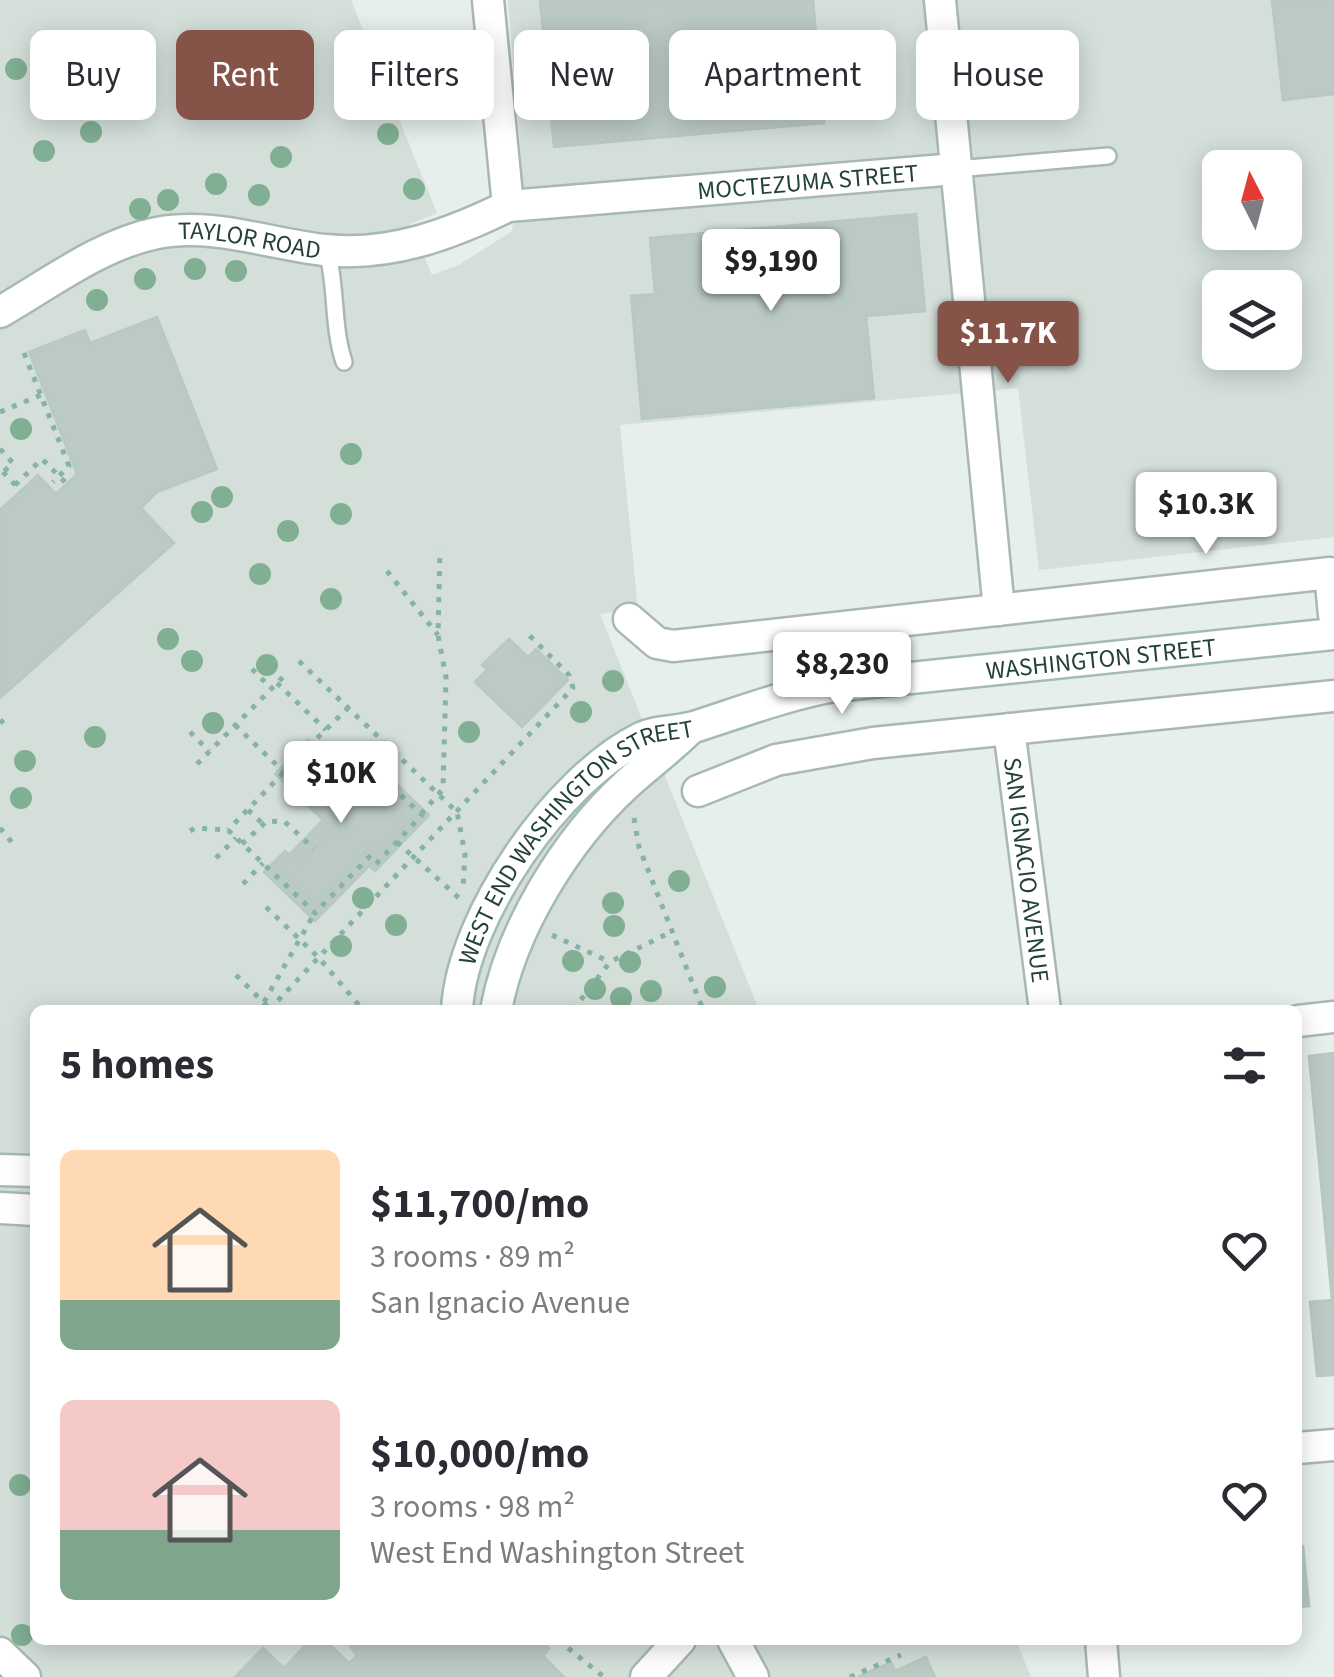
<!DOCTYPE html>
<meta charset="utf-8">
<style>
:root{--surface:#fff;--page:#f7f7f7;--text:#2b2b33;--muted:#7c7c81;--accent:#855347}
body{margin:0;font-family:"Source Sans 3",sans-serif;background:var(--page);color:var(--text);height:100vh;display:flex;flex-direction:column;font-size:38px;white-space:nowrap}
*{box-sizing:border-box;margin:0}
p{font-size:32px;color:var(--muted)}
.icon{flex:none;width:55px;height:55px;fill:none;stroke:currentColor;stroke-width:2;stroke-linecap:round;stroke-linejoin:round}
.map{position:relative;flex:1;overflow:hidden}
.side{position:absolute;left:30px;top:1005px;width:1272px;height:640px;display:flex;flex-direction:column;background:var(--surface);border-radius:15px;box-shadow:0 5px 25px #0003}
.side>*{flex:none}
.banner{position:absolute;left:30px;top:30px;width:1275px;height:90px;display:flex;gap:20px}
.needle{width:65px;rotate:354deg}
.controls{position:absolute;left:1202px;top:150px;display:grid;gap:20px}
.controls a{display:grid;place-items:center;width:100px;height:100px;border-radius:15px;background:var(--surface);box-shadow:0 5px 25px #0003;font-size:50px}
.price{position:absolute;translate:-50% -85px;padding:0 22px;border-radius:10px;background:#fff;color:#222;font-size:32px;line-height:65px;filter:drop-shadow(0 2px 5px #0008)}
.price::after{content:'';position:absolute;left:50%;top:60px;width:30px;height:22px;margin-left:-15px;background:inherit;clip-path:polygon(0 0,100% 0,50% 100%)}
.price.current{background:var(--accent);color:#fff}
ul{padding:0;list-style:none}
li{display:flex;align-items:center;gap:30px;height:250px;padding:0 30px}
li span{display:grid;place-items:center;flex:none;width:280px;height:200px;border-radius:15px;color:#555}
li>.icon{margin-inline-start:auto}
span .icon{width:120px;height:120px;fill:#fffc;stroke-width:1}
li b{font-size:42px}
h2{display:flex;justify-content:space-between;align-items:center;height:120px;padding:0 30px;font-size:42px}
.chip{padding:0 35px;border-radius:15px;background:var(--surface);box-shadow:0 5px 25px #0003;font-size:35px;line-height:90px}
.chip.current{background:var(--accent);color:#fff}
.map>svg:first-child{display:block}
</style>
<div class="map">
<svg width="1334" height="1677" viewBox="0 0 1334 1677">
<rect width="100%" height="100%" fill="#e6efeb"/>
<path fill="#d4dfda" fill-rule="evenodd" d="M0,0H351L437,213L410,224L432,275L459,265L512,231L521,156L508,0H1334V537L1039,570L1018,388L620,425L638,610L600,614L759,1010H35V1640H1016L1031,1677H0ZM1220,168H1285V232H1220ZM1220,288H1285V352H1220Z"/>
<g fill="#bbcac4" stroke="#b8c9c2" stroke-width="2.5">
<polygon points="540,0 813,0 824,123 554,147"/>
<polygon points="1272,0 1334,0 1334,94 1283,100"/>
<polygon points="916,214 925,311 866,316 874,398 642,419 631,296 655,294 650,238"/>
<polygon points="157,317 217,469 157,492 141,508 174,543 0,698 0,510 38,475 56,494 77,474 29,352 85,330 90,343"/>
<polygon points="509,639 528,657 536,649 568,680 522,727 475,682 487,670 482,665"/>
<polygon points="308,740 349,779 369,758 429,815 375,871 369,866 315,921 264,872 273,863 315,904 369,848 376,855 416,814 372,773 352,795 309,754 283,781 275,774"/>
<polygon points="309,754 352,795 372,773 416,814 376,855 369,848 315,904 273,863 285,851 299,864 332,829 283,781"/>
<polygon points="323,820 332,829 299,864 289,855"/>
<polygon points="1334,1053 1334,1375 1317,1376 1310,1302 1332,1300 1309,1056"/>
<polygon points="1298,1546 1303,1546 1309,1606 1298,1607"/>
<polygon points="310,1640 325,1640 349,1663 357,1656 346,1640 541,1640 549,1648 543,1656 564,1677 235,1677 263,1648 284,1668"/>
<polygon points="926,1657 935,1677 858,1677 891,1662 895,1671"/>
</g>
<g fill="none" stroke-linecap="round" stroke-linejoin="round">
<g stroke="#a8b8b2" stroke-width="20">
<g id="lane">
<polyline points="956,169 1108,156"/>
<path d="M327,250C337,288 332,325 344,362"/>
</g>
</g>
<g stroke="#a8b8b2" stroke-width="35">
<g id="street">
<polyline points="488,0 508,206"/>
<polyline points="940,0 999,610"/>
<path id="s1" d="M0,312C49,284 101,244 157,233C213,222 269,244 324,250C390,257 451,234 508,206L956,169"/>
<polyline points="629,619 657,643 673,646 1330,573 1334,615"/>
<path id="s2" d="M1009,729L1045,1010"/>
<polyline points="698,791 776,760 873,743 1334,696"/>
<polyline points="1298,1021 1334,1017"/>
<polyline points="0,1170 35,1171"/>
<polyline points="0,1208 35,1210"/>
<polyline points="1298,1448 1334,1445"/>
<polyline points="733,1640 753,1677"/>
<polyline points="1101,1640 1104,1677"/>
<polyline points="0,1653 25,1677"/>
<polyline points="646,1677 680,1640"/>
</g>
</g>
<g stroke="#a4bbb3" stroke-width="35">
<g id="secondary">
<path id="s3" d="M457,1010C462,916 558,779 641,738C657,730 677,732 694,727C741,712 785,695 834,686L1334,634"/>
<path d="M496,1010C511,929 566,840 627,784C648,765 671,748 691,728"/>
</g>
</g>
<g stroke="#86b3a5" stroke-width="5" stroke-dasharray="5 8" stroke-linecap="butt">
<polyline points="24,353 69,466 53,482"/>
<polyline points="0,412 41,395"/>
<polyline points="0,449 13,463 0,475"/>
<polyline points="3,472 21,491"/>
<polyline points="15,485 42,459 67,484"/>
<polyline points="387,571 438,635"/>
<polyline points="299,661 457,812 465,854 463,888"/>
<polyline points="252,669 271,688"/>
<polyline points="277,683 326,730"/>
<polyline points="0,723 5,719"/>
<polyline points="235,725 288,776"/>
<polyline points="190,732 209,751"/>
<polyline points="308,747 348,708"/>
<polyline points="197,764 287,673"/>
<polyline points="248,810 263,824"/>
<polyline points="421,814 443,789 446,677 438,635 440,550"/>
<polyline points="634,818 639,847 703,1010"/>
<polyline points="0,828 15,846"/>
<polyline points="190,831 195,828 228,830 315,913 369,857 376,864 422,815 370,766 351,786 308,747 228,830"/>
<polyline points="397,842 459,898"/>
<polyline points="242,844 267,821 285,822 314,849"/>
<polyline points="216,858 236,838"/>
<polyline points="243,884 263,863"/>
<polyline points="266,907 319,958 363,1010"/>
<polyline points="552,935 610,962"/>
<polyline points="236,975 271,1010"/>
<polyline points="264,1002 314,914"/>
<polyline points="269,1010 573,688 569,675 526,632"/>
<polyline points="573,1010 610,962 673,931"/>
<polyline points="558,1640 604,1677"/>
<polyline points="850,1677 901,1655"/>
</g>
<use href="#lane" stroke="#fff" stroke-width="15"/>
<use href="#street" stroke="#fff" stroke-width="30"/>
<use href="#secondary" stroke="#fff" stroke-width="30"/>
</g>
<g fill="#80af93">
<circle cx="59" cy="55" r="11"/>
<circle cx="287" cy="57" r="11"/>
<circle cx="16" cy="69" r="11"/>
<circle cx="373" cy="91" r="11"/>
<circle cx="91" cy="132" r="11"/>
<circle cx="388" cy="134" r="11"/>
<circle cx="44" cy="151" r="11"/>
<circle cx="281" cy="157" r="11"/>
<circle cx="216" cy="184" r="11"/>
<circle cx="414" cy="189" r="11"/>
<circle cx="259" cy="195" r="11"/>
<circle cx="168" cy="200" r="11"/>
<circle cx="140" cy="209" r="11"/>
<circle cx="195" cy="269" r="11"/>
<circle cx="236" cy="271" r="11"/>
<circle cx="145" cy="279" r="11"/>
<circle cx="97" cy="300" r="11"/>
<circle cx="21" cy="429" r="11"/>
<circle cx="351" cy="454" r="11"/>
<circle cx="222" cy="497" r="11"/>
<circle cx="202" cy="512" r="11"/>
<circle cx="341" cy="514" r="11"/>
<circle cx="288" cy="531" r="11"/>
<circle cx="260" cy="574" r="11"/>
<circle cx="331" cy="599" r="11"/>
<circle cx="168" cy="639" r="11"/>
<circle cx="192" cy="661" r="11"/>
<circle cx="267" cy="665" r="11"/>
<circle cx="613" cy="681" r="11"/>
<circle cx="581" cy="712" r="11"/>
<circle cx="213" cy="723" r="11"/>
<circle cx="469" cy="732" r="11"/>
<circle cx="95" cy="737" r="11"/>
<circle cx="25" cy="761" r="11"/>
<circle cx="21" cy="798" r="11"/>
<circle cx="679" cy="881" r="11"/>
<circle cx="363" cy="898" r="11"/>
<circle cx="613" cy="903" r="11"/>
<circle cx="396" cy="925" r="11"/>
<circle cx="614" cy="926" r="11"/>
<circle cx="341" cy="946" r="11"/>
<circle cx="573" cy="961" r="11"/>
<circle cx="630" cy="962" r="11"/>
<circle cx="715" cy="987" r="11"/>
<circle cx="595" cy="989" r="11"/>
<circle cx="651" cy="991" r="11"/>
<circle cx="621" cy="998" r="11"/>
<circle cx="20" cy="1485" r="11"/>
<circle cx="22" cy="1635" r="11"/>
</g>
<g text-anchor="middle" stroke-width="10" stroke-linejoin="round" paint-order="stroke">
<g font-size="25" fill="#24423a" stroke="#f7fbf9">
<text dy="9" stroke="none"><textPath href="#s1" startOffset="838">MOCTEZUMA STREET</textPath></text>
<text dy="9" stroke="none"><textPath href="#s1" startOffset="270">TAYLOR ROAD</textPath></text>
<text dy="9" stroke="none"><textPath href="#s3" startOffset="808">WASHINGTON STREET</textPath></text>
<text dy="9" stroke="none"><textPath href="#s3" startOffset="220">WEST END WASHINGTON STREET</textPath></text>
<text dy="9" stroke="none"><textPath href="#s2" startOffset="142">SAN IGNACIO AVENUE</textPath></text>
</g>
</g>
</svg>
<div class="controls">
<a><svg class="needle" viewBox="-14 -14 28 28"><path d="M0-13l5 13h-10z" fill="#e53935"/><path d="M0 13l5-13h-10z" fill="#7c7c81"/></svg></a>
<a><svg class="icon" aria-label="layers" viewBox="0 0 24 24"><path d="M12 4l9 5-9 5-9-5zM3 14l9 5 9-5"/></svg></a>
</div>
<b class="price" style="left:771px;top:314px">$9,190</b>
<b class="price current" style="left:1008px;top:386px">$11.7K</b>
<b class="price" style="left:1206px;top:557px">$10.3K</b>
<b class="price" style="left:842px;top:717px">$8,230</b>
<b class="price" style="left:341px;top:826px">$10K</b>
<div class="banner">
<a class="chip">Buy</a>
<a class="chip current">Rent</a>
<a class="chip">Filters</a>
<a class="chip">New</a>
<a class="chip">Apartment</a>
<a class="chip">House</a>
</div>
<section class="side">
<h2>5 homes<svg class="icon" aria-label="filters" viewBox="0 0 24 24"><path d="M4 7h16M4 17h16"/><circle cx="9" cy="7" r="2"/><circle cx="15" cy="17" r="2"/></svg></h2>
<ul>
<li><span style="background:linear-gradient(#ffd9b3 75%,#7fa58c 0)"><svg class="icon" aria-label="home" viewBox="0 0 24 24"><path d="M3 11l9-7 9 7M6 9v11h12V9"/></svg></span><div><b>$11,700/mo</b><p>3 rooms · 89 m²</p><p>San Ignacio Avenue</p></div><svg class="icon" aria-label="heart" viewBox="0 0 24 24"><path d="M12 20l-8-8c-3-5 5-10 8-4 3-6 11-1 8 4z"/></svg></li>
<li><span style="background:linear-gradient(#f6c9c9 65%,#7fa58c 0)"><svg class="icon" aria-label="home" viewBox="0 0 24 24"><path d="M3 11l9-7 9 7M6 9v11h12V9"/></svg></span><div><b>$10,000/mo</b><p>3 rooms · 98 m²</p><p>West End Washington Street</p></div><svg class="icon" aria-label="heart" viewBox="0 0 24 24"><path d="M12 20l-8-8c-3-5 5-10 8-4 3-6 11-1 8 4z"/></svg></li>
</ul>
</section>
</div>
